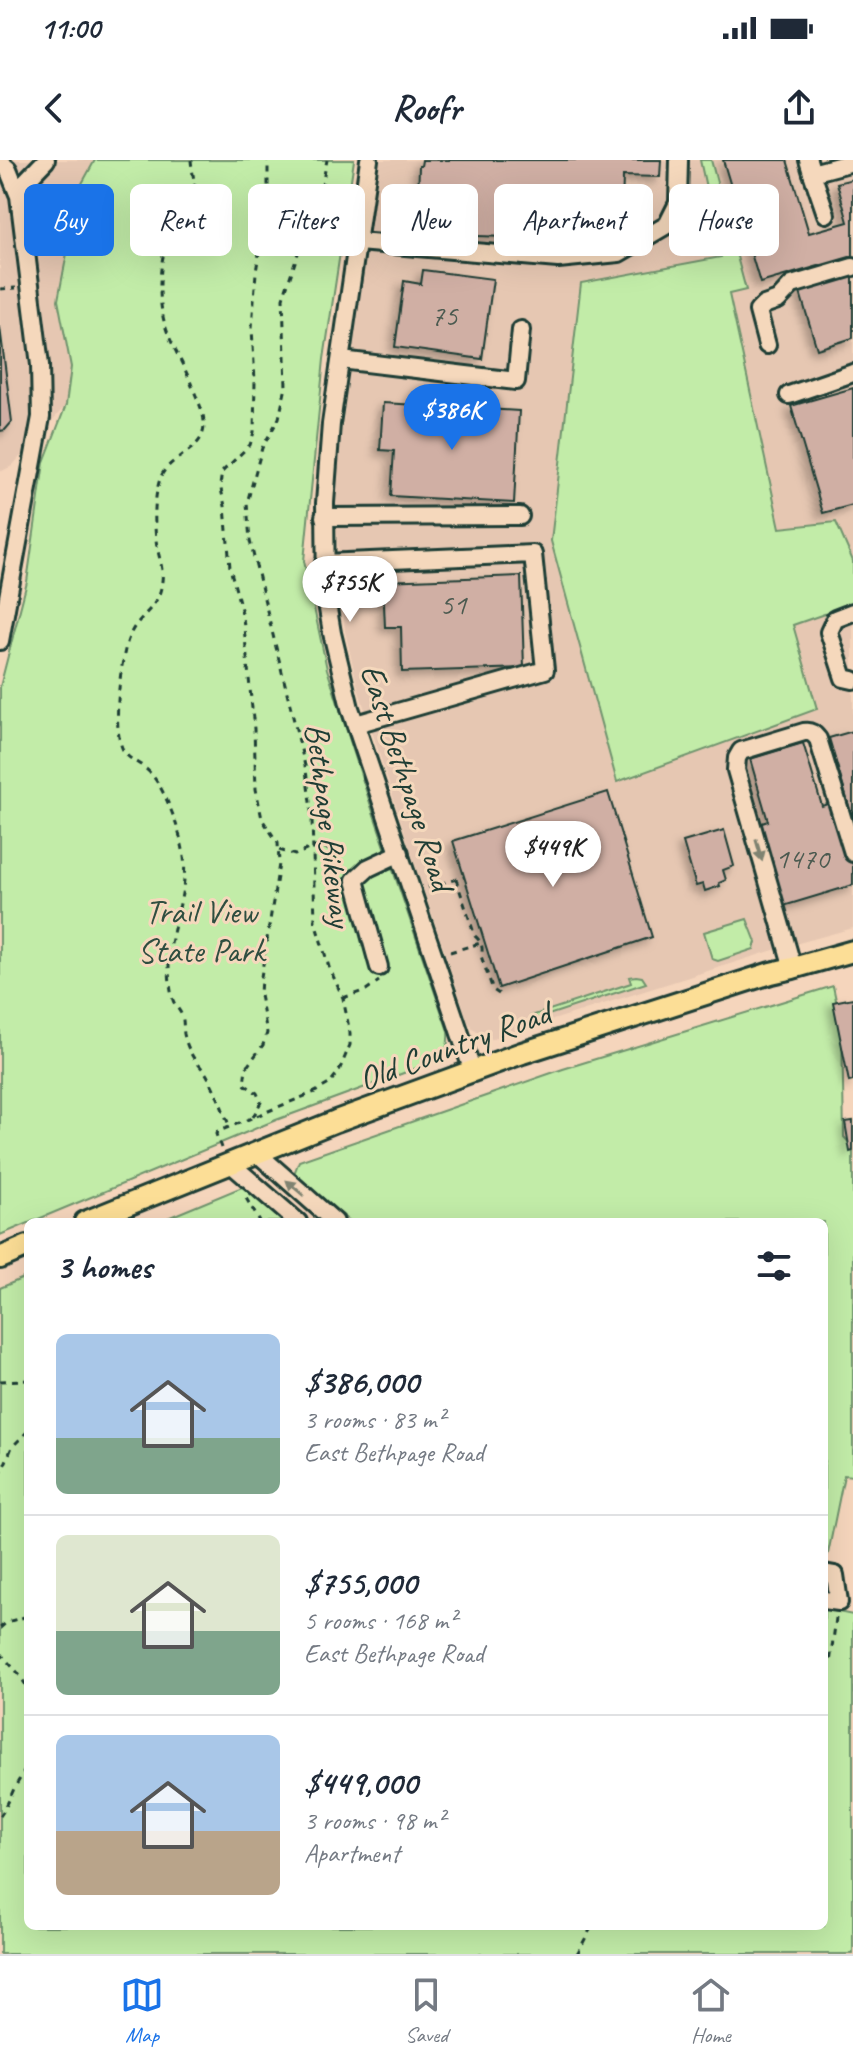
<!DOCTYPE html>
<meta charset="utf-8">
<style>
:root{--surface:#fff;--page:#f6f6f7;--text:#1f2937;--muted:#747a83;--line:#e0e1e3;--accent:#1a73e8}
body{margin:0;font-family:Caveat,sans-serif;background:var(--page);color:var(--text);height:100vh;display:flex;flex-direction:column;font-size:30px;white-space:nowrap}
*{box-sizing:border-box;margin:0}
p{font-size:26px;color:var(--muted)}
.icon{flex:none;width:44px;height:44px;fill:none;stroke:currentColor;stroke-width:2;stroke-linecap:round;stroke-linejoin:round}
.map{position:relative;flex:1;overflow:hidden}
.details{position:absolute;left:24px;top:1058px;width:804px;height:712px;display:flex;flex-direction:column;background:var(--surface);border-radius:12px;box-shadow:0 8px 32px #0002}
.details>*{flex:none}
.hud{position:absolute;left:24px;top:24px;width:806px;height:72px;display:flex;gap:16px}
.price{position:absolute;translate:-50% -68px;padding:0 18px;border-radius:28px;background:#fff;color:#222;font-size:26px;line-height:52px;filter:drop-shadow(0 2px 4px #0008)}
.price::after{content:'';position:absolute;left:50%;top:48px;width:24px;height:18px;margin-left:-12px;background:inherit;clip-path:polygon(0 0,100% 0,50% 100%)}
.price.selected{background:var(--accent);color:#fff}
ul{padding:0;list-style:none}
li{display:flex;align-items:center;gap:24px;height:200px;padding:0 32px}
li+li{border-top:2px solid var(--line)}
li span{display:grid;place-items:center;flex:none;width:224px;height:160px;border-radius:12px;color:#555}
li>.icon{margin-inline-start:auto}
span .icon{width:96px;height:96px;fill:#fffc;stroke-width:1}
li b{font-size:34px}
h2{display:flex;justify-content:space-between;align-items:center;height:96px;padding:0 32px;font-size:34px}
.tag{padding:0 28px;border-radius:12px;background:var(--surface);box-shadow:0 8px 32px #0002;font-size:28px;line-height:72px}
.tag.selected{background:var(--accent);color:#fff}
.status{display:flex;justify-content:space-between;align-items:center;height:56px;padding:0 40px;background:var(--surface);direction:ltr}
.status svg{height:22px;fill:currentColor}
header{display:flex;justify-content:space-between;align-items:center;height:104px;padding:0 32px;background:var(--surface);font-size:36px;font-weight:700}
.dock{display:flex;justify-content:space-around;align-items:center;height:112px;border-top:2px solid var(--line);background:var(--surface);font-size:22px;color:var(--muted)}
.dock a{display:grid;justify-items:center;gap:4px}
.dock .selected{color:var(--accent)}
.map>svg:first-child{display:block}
</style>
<div class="status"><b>11:00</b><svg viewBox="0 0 49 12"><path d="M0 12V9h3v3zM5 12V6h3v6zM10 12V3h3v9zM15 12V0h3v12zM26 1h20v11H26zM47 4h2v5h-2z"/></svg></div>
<header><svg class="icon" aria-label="back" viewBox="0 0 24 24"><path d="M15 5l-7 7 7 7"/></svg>Roofr<svg class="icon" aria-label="share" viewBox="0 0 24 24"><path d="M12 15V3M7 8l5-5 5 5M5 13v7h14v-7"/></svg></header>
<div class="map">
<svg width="853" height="1794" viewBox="0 0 853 1794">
<defs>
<filter id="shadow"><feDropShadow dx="-5" dy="5" stdDeviation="4" flood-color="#0004"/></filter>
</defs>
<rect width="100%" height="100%" fill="#f5d5bc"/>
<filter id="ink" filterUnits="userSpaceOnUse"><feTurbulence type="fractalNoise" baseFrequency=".0125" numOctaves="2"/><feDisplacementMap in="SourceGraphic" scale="16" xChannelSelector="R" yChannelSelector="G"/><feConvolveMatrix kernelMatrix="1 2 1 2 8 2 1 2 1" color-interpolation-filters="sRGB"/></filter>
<g filter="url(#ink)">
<g fill="#e6c7b2">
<polygon points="0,0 99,0 66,245 12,306 0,312"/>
<polygon points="375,0 853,0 853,768 777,789 493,879 485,878 473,869 468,861 410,689 358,528 345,471 336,360 337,311"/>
</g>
<g fill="#c2eca8" stroke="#70946e" stroke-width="2">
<path d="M95,0H354L324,199L304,401L327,509L371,646L448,871C449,884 447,893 436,901L276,960L0,1075V527L27,422L44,302L66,245L71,207L58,140L68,88L74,38Z"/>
<polygon points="700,0 711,0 746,130 729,134 780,368 836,362 853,401 853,444 793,465 817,549 617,622 551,381 581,123 721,97"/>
<polygon points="747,759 756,782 754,789 718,801 712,799 704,772"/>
<polygon points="636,816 642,817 646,823 533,860 531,856 631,823 629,817"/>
<polygon points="833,826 842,868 844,977 853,987 853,1316 844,1315 828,1394 824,1393 824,1062 351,1062 294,1014 299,1001 563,909"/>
<polygon points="242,1027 249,1029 284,1062 158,1062"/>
<polygon points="28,1116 28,1766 824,1766 824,1449 853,1455 853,1794 0,1794 0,1128"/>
</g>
<g fill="#d0afa4" stroke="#1f3d34" stroke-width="2" filter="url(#shadow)">
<polygon points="422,0 661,0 660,17 623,16 621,81 417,74 419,6 421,6"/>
<polygon points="723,0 787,0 809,73 848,62 837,23 853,19 853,96 760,123"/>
<polygon points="423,110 493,119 482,199 395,187 404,121 421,124"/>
<polygon points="853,113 853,178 817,189 799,129"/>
<polygon points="0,167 12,262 5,270 0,271"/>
<polygon points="853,228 853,345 823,353 791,246"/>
<polygon points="383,243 519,251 514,343 391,336 394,291 380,290"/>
<polygon points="521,416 524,508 402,512 401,467 385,467 383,421"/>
<polygon points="853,571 853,660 829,578"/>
<polygon points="803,583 822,646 833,642 853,705 853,725 780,747 756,665 768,661 750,599"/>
<polygon points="608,632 652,777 499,828 453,681"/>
<polygon points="724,670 734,706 723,710 726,720 719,723 720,726 705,731 703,724 696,726 683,682"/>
<polygon points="853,838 853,921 849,922 833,842"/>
<polygon points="853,961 853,991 850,992 845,962"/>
</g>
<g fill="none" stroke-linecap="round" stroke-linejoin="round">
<g stroke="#1f3d34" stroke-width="22">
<g id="minor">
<polyline points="369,0 331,264 325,343 326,437 332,473 350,548 473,912"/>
<polyline points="808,0 812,13 853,2"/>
<polyline points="0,2 8,9 19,36 40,205 41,257 0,481"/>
<polyline points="812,13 826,54"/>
<polyline points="17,30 46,0"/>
<polyline points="358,82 558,99 619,93 667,65 678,43 679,0"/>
<polyline points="767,185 758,151 764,145 778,140 792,125 853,107"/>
<polyline points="341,200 516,221 521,170"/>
<polyline points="789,235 853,213"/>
<polyline points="324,357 520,356"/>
<polyline points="324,403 533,394 545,510 356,564"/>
<polyline points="853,452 835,459 829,472 844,518 853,520"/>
<polyline points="379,807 355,720 368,708 400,693"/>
<path d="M793,808L736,610L737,598L741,591L804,572C811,571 814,574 818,579L853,693"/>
<polyline points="257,993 335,1062"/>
<polyline points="231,1004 298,1062"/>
<polyline points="824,1413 835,1415 839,1442 824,1440"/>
</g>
</g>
<g stroke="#1f3d34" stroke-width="26">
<g id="major">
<polyline points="85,1062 336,961 522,893 771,813 793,808 853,791"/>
<polyline points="0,1098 28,1086"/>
</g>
</g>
<g stroke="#1f3d34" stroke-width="3" stroke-dasharray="6 6" stroke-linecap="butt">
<path d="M191,0C193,23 204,51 185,70C179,77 171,82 165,88C158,114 158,146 167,171C174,190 185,207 192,226C197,239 205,253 204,266C203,293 168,295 160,319C154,337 154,361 156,379C157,393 164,407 162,421C160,444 147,450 135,466C128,476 125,488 123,500C119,522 113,570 123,590C129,600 138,602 146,609C163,623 177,663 182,685C192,728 170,763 169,804C169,815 170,830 173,840C175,846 180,850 182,856C184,861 183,868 184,874C185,879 187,886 190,891C193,900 202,907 207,915C216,931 222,948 229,965"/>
<polyline points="0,129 16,128"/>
<polyline points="279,690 295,695 313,687 326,688 333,693 342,712"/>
<path d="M456,719L475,776C481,781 484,788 481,796L493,830L499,834"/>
<polyline points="428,727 464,717"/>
<polyline points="450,792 484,782"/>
<polyline points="343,838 366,830 379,821"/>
<polyline points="253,957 261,942 257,933 244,924 246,908 263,885 267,873 260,835 261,817 279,704 278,683 262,659 256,629 254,569 243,457 230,408 225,346 220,325 222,312 250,285 254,272 255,221 252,168 256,112 268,37 268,0"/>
<polyline points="221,988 216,974 217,972 315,932 329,924 339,911 350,885 350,873 343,838 329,807 315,762 312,658 306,610 250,381 247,343 262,288 279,258 286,227 283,138 298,93 319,40 327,0"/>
<polyline points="246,1038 260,1062"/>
<polyline points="0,1221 28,1220"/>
<polyline points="0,1316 12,1287 28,1271"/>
<polyline points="0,1468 7,1462 28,1456"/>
<polyline points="0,1493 18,1513 28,1528"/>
<polyline points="824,1509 830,1503 836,1458"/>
<path d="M0,1656C6,1648 9,1640 13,1631C18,1620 26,1612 28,1600"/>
<polyline points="577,1794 592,1766"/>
</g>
<use href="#minor" stroke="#f5d8bc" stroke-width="16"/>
<use href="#major" stroke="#fcde96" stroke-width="20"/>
</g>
<defs><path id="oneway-solid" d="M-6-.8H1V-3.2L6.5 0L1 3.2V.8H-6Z" transform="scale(2)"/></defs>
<g fill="#7f8371">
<use href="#oneway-solid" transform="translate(759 690) rotate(74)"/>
<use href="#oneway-solid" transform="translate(295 1028) rotate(-139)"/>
</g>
</g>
<g text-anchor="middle" stroke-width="6" stroke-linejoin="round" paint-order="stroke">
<g font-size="30" fill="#4b5a50">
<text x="444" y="165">75</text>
<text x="453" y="454">51</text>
<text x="802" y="708">1470</text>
</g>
<g font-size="34" fill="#1f3d34" stroke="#f5d8bc">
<text transform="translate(408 617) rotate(72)" y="12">East Bethpage Road</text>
<text transform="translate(330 665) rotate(83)" y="12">Bethpage Bikeway</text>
<text transform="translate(454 885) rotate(-20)" y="12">Old Country Road</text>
</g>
<g font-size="34" fill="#2f4e40" stroke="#f5d8bc">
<text x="201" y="763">Trail View<tspan x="201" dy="39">State Park</tspan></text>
</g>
</g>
</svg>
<b class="price selected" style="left:452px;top:292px">$386K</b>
<b class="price" style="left:350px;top:464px">$755K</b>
<b class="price" style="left:553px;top:729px">$449K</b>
<div class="hud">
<a class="tag selected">Buy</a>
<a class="tag">Rent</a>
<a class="tag">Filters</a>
<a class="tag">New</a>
<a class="tag">Apartment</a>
<a class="tag">House</a>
</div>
<section class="details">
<h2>3 homes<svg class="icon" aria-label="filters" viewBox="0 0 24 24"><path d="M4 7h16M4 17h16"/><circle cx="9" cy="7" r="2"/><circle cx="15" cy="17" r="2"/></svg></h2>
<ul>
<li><span style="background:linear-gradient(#a9c7e8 65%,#7fa58c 0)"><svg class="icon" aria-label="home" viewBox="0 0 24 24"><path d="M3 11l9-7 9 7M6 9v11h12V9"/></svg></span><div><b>$386,000</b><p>3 rooms · 83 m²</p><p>East Bethpage Road</p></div></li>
<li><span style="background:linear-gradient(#dfe7d0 60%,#7fa58c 0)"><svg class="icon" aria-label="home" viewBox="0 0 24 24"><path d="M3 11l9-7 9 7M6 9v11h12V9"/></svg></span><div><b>$755,000</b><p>5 rooms · 168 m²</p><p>East Bethpage Road</p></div></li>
<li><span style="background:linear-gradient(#a9c7e8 60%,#b9a48a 0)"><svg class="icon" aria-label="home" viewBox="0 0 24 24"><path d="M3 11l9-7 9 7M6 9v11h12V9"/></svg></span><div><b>$449,000</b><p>3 rooms · 98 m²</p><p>Apartment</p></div></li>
</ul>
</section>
</div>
<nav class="dock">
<a class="selected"><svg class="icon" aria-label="map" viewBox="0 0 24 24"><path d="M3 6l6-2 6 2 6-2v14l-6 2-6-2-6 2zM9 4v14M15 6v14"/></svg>Map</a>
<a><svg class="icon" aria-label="saved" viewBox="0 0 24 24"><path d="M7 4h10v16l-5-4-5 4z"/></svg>Saved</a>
<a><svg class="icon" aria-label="home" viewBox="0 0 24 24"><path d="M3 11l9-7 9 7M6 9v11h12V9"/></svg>Home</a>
</nav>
